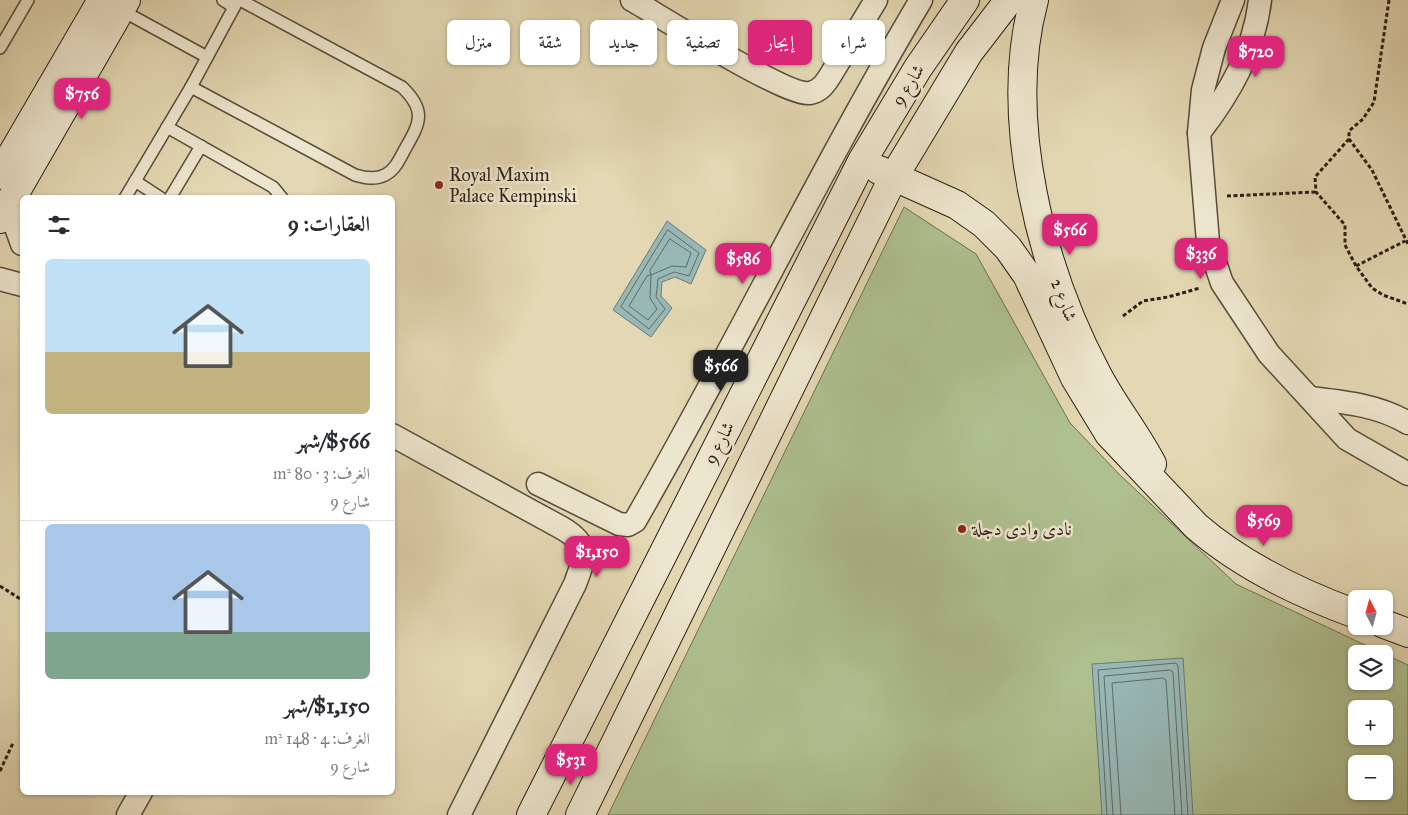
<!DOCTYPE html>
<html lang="ar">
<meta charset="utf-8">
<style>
:root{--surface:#fff;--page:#f2f2f3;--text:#2b2b33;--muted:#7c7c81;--line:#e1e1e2;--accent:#db2777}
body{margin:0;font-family:"IM FELL Great Primer",Amiri,serif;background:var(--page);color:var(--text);direction:rtl;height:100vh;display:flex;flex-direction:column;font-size:19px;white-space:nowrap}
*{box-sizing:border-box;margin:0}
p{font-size:16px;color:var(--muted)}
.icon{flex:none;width:28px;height:28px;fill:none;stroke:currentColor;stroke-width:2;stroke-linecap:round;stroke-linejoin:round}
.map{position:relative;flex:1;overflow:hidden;direction:ltr}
.drawer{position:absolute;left:20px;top:195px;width:375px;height:600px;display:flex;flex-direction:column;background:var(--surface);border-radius:8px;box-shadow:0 1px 4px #0004;direction:rtl}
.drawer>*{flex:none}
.guide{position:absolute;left:410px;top:20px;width:475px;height:45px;direction:rtl;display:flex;gap:10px}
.needle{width:32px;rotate:354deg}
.tools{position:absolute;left:1348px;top:590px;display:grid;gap:10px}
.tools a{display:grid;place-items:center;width:45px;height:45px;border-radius:8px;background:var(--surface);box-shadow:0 1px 4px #0004;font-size:25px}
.price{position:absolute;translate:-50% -42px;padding:0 11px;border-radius:10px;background:var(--accent);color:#fff;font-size:16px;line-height:32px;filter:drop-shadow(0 1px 2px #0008)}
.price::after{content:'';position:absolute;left:50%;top:30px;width:15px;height:11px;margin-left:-8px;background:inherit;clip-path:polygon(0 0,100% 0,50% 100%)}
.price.current{background:#222;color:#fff}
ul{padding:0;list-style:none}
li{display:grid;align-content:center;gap:10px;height:265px;padding:0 25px}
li+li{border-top:1px solid var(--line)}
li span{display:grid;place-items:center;height:155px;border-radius:8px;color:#555}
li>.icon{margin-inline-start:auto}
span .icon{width:90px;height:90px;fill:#fffc;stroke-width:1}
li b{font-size:21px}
h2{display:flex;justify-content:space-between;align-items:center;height:60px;padding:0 25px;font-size:21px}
.pill{padding:0 18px;border-radius:8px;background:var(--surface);box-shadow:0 1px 4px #0004;font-size:18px;line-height:45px}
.pill.current{background:var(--accent);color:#fff}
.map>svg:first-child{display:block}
</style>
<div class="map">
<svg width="1408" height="815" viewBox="0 0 1408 815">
<rect width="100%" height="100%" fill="#e3d8b3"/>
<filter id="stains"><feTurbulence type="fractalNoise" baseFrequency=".004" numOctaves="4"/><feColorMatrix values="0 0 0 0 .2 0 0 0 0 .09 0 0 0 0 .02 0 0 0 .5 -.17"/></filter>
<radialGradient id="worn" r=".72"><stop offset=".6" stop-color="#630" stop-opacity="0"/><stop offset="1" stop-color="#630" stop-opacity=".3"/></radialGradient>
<path fill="#afc090" stroke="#6d6f52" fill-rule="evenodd" d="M904,207L976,254L1070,423L1119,474L1236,584L1384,654H1356V681H1384V654L1408,665V815H608ZM1356,709H1384V736H1356ZM1356,764H1384V791H1356Z"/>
<g fill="#98b8b6" stroke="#6c7a75">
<polygon points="667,221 706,250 691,284 675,277 662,282 661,296 672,308 651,337 613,310"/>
<polygon points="1183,658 1193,815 1102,815 1092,664"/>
</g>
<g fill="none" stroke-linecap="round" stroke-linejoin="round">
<g stroke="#626b65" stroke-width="1">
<polygon points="668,230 699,253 689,276 674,272 658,279 656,297 665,309 649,329 621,307"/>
<polygon points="670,239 691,253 686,267 672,266 651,275 650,271"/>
<polygon points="651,275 650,298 657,309 648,320 629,306 647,276"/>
<polyline points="1107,815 1098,670 1176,663 1178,666 1188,815"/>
<polyline points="1113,815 1104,676 1170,670 1173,672 1182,815"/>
<polyline points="1121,815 1112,683 1163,678 1166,680 1175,815"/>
</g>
<g stroke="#594c3c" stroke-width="14">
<g id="lane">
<polyline points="223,0 234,7"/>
<polyline points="121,10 207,57"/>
<polyline points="0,48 28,0"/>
<path d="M191,87L355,175C365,178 375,180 385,175C395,170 399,160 404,151C419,124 428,112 402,87L240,0"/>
<polyline points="167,127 273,187 282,198"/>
<polyline points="135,181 161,198"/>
<polyline points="125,198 191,87 238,0"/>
<polyline points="170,198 201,146"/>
</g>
</g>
<g stroke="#594c3c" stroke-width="25">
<g id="street">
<path d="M632,0C660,16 787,97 810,93C820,91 825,84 830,76L876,0"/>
<polyline points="1233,0 1214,48 1203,90 1199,133 1208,242 1222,283 1269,354 1347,439 1408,474"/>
<path d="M1199,133C1230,93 1254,51 1260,0"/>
<polyline points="8,205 22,244"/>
<polyline points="0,279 22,285"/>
<path d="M1310,398C1344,402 1378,405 1408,423"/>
<path d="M392,435L562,528C591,545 585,557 575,584L459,815"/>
<path d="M538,484L619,524L628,525L635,521C734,349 820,170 921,0"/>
<polyline points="128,815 141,792"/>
</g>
</g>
<g stroke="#2b1e14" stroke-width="30">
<g id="secondary">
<path d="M1034,0C1002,118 1041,269 1097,374C1113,405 1136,433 1152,464"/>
<path d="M879,170L957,205L984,224L1008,248L1027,275L1075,378L1109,434L1196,526C1241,565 1301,594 1356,614"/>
<polyline points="0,175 102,0"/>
<polyline points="0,219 126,0"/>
<polyline points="1384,624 1408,633"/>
<polyline points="531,815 862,161 918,68 965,0"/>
<polyline points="580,815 893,178 969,52 1009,0"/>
</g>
</g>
<g stroke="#2b1e14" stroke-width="3" stroke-dasharray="4 2.5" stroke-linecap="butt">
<polyline points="1389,0 1374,102 1363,119 1349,131 1349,139 1372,170 1408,244"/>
<polyline points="1349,139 1315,177 1316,192 1345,225 1345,245 1356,266 1372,288 1383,295 1408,304"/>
<polyline points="1227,196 1316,192"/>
<polyline points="1356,266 1405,241"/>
<polyline points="1123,316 1143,301 1168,297 1200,288"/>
<polyline points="0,586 22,600"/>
<polyline points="0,771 13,743"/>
</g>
<use href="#lane" stroke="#ede6ce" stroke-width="11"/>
<use href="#street" stroke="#ede6ce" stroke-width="22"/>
<use href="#secondary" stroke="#ede6ce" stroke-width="28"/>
</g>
<g fill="#8f2418" stroke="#ede6ce" stroke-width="2">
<circle cx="439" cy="185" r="5"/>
<circle cx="962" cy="529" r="5"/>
</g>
<g text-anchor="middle" stroke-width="5" stroke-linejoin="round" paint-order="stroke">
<g font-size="18" fill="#2b1e14" stroke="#ede6ce">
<text transform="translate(908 85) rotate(-58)" y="6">شارع 9</text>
<text transform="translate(1064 300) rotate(69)" y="6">شارع 2</text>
<text transform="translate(719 443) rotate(-63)" y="6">شارع 9</text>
</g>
<g font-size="18" fill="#2b1e14" stroke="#ede6ce" text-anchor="start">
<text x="449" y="181">Royal Maxim<tspan x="449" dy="21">Palace Kempinski</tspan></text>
<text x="972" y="535">نادى وادى دجلة</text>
</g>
</g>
<rect width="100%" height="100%" filter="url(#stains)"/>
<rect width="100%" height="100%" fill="url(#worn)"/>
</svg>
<div class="tools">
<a><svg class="needle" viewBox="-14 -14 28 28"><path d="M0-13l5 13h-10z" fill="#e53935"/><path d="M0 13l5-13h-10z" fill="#7c7c81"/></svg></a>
<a><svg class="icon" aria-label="layers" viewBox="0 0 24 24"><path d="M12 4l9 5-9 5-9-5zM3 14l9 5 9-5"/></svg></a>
<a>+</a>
<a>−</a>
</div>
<b class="price" style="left:1256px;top:78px">$720</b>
<b class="price" style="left:82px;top:120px">$756</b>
<b class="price" style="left:1070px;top:256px">$566</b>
<b class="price" style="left:1201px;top:280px">$336</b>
<b class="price" style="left:743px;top:285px">$586</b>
<b class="price current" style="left:721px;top:392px">$566</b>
<b class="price" style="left:1264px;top:547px">$569</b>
<b class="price" style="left:597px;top:578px">$1,150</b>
<b class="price" style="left:571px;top:786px">$531</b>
<div class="guide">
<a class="pill">شراء</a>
<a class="pill current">إيجار</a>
<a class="pill">تصفية</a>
<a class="pill">جديد</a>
<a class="pill">شقة</a>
<a class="pill">منزل</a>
</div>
<section class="drawer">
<h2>العقارات: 9<svg class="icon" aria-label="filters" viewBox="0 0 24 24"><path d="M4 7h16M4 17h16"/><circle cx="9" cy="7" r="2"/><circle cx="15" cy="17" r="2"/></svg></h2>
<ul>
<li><span style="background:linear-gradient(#bfe0f5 60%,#c2b280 0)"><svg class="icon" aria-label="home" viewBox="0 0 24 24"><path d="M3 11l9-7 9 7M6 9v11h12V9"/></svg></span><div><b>$566/شهر</b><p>الغرف: 3 · 80 m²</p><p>شارع 9</p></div></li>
<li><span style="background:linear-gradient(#a9c7e8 70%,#7fa58c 0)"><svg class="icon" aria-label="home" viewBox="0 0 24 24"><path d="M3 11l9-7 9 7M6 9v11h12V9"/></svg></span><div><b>$1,150/شهر</b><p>الغرف: 4 · 148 m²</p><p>شارع 9</p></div></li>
</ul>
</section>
</div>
